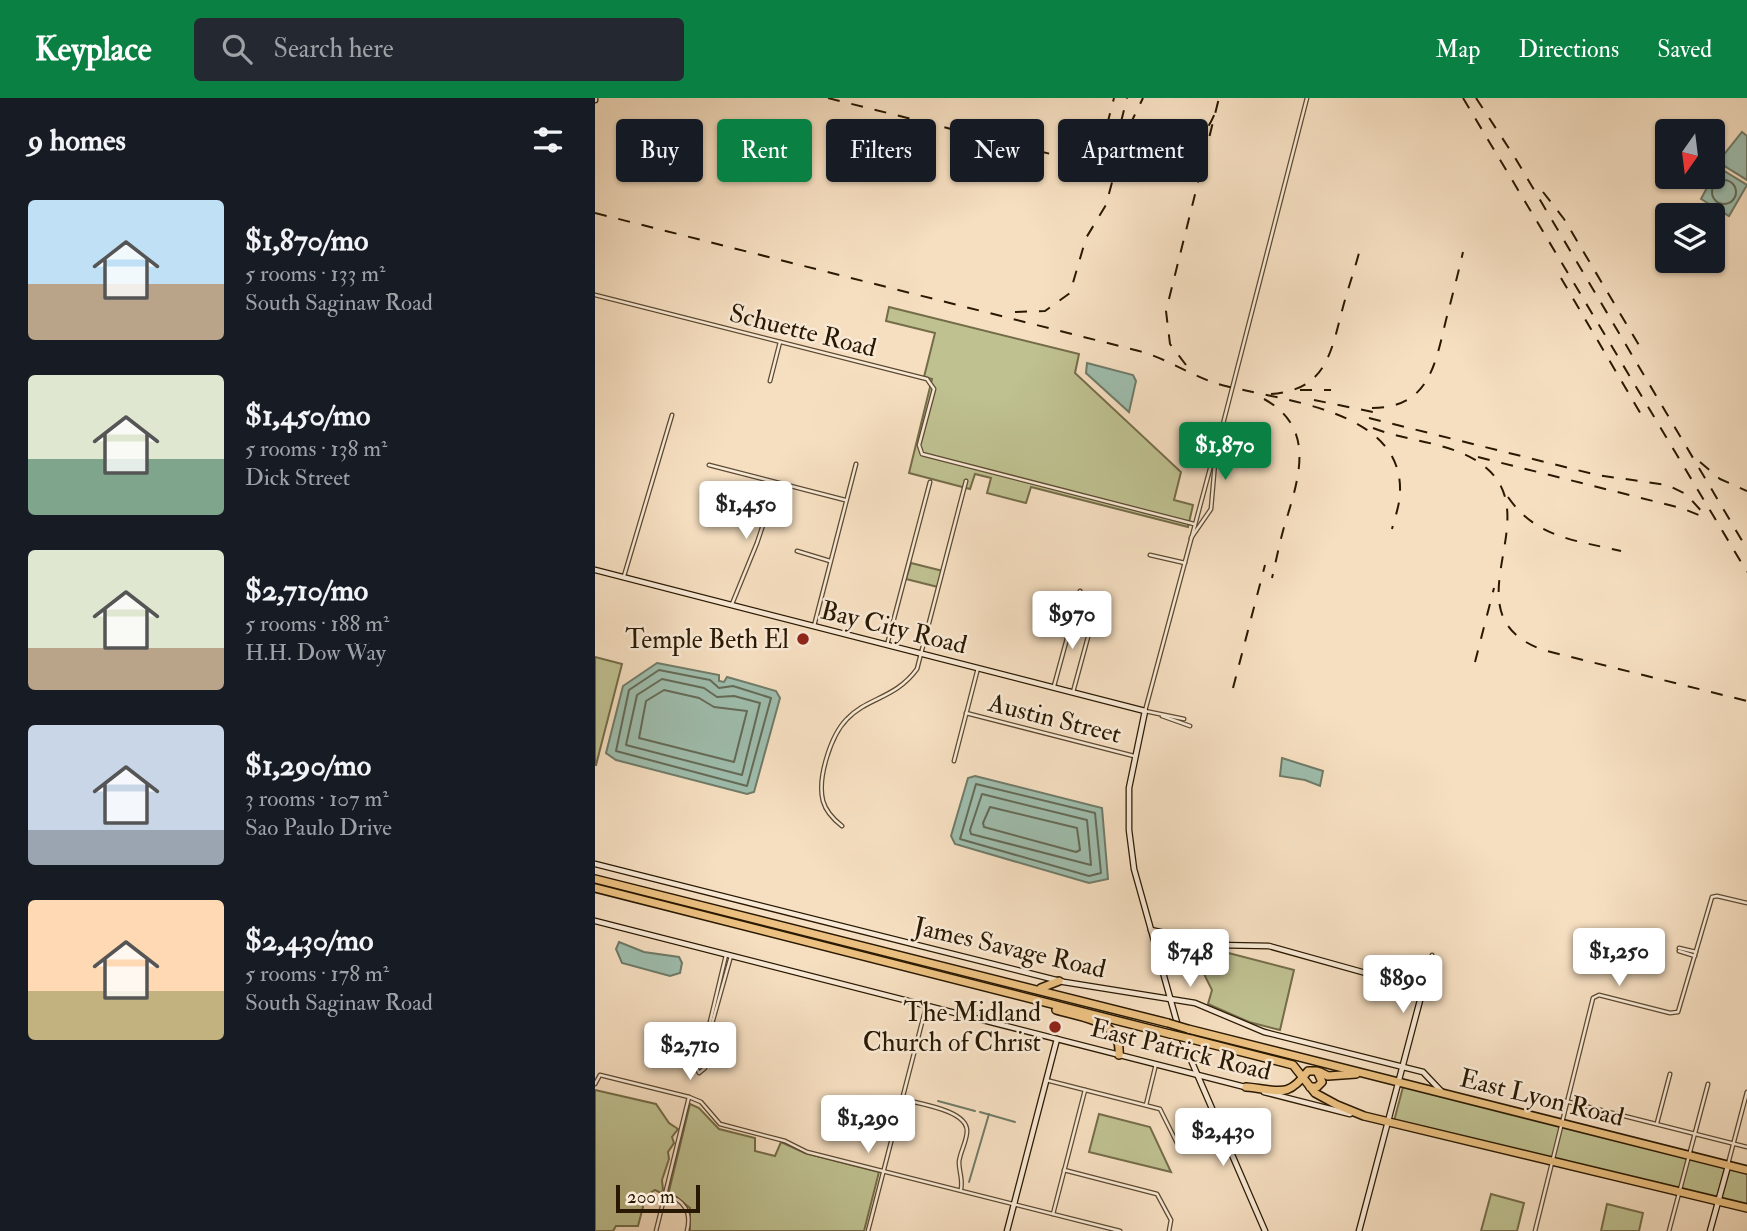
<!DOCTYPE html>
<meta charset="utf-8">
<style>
:root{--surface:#171b24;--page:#242831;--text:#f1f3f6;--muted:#9ea1a6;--accent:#0b8043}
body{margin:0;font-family:"IM FELL Double Pica",serif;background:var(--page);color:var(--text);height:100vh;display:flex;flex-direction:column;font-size:26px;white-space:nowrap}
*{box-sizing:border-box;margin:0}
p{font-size:23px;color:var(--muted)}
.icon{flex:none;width:38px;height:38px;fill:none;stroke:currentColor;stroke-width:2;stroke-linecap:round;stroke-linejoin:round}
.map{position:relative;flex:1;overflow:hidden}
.details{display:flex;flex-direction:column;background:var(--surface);width:595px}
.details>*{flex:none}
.guide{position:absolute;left:21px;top:21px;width:665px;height:63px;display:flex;gap:14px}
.needle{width:46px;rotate:194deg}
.controls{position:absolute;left:1060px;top:21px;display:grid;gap:14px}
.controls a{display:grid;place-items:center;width:70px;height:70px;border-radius:7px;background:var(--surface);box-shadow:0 2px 5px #0004;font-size:35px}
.scale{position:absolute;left:21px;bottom:18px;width:84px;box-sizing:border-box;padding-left:7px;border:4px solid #291801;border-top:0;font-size:19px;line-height:24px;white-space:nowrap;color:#291801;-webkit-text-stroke:5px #f9ead7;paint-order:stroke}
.price{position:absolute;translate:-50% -60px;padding:0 16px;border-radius:7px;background:#fff;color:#222;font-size:23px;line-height:46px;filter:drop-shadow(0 2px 4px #0008)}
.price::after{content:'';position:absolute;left:50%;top:42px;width:21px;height:16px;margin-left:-10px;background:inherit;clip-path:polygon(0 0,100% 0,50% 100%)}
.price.active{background:var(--accent);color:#fff}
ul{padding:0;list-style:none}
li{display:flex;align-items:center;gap:21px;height:175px;padding:0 28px}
li span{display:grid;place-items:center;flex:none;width:196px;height:140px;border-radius:7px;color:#555}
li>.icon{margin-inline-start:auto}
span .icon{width:84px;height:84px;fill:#fffc;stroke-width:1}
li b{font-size:30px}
h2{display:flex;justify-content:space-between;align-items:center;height:84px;padding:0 28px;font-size:30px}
.pill{padding:0 24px;border-radius:7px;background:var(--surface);box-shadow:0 2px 5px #0004;font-size:24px;line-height:63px}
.pill.active{background:var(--accent);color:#fff}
header{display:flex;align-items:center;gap:42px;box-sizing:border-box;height:98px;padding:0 35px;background:var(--accent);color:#fff}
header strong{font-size:33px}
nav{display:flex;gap:38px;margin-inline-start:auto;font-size:24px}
.search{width:490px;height:63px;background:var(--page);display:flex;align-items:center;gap:18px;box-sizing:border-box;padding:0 24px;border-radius:7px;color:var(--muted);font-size:26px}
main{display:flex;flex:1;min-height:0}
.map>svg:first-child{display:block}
</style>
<header>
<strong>Keyplace</strong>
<div class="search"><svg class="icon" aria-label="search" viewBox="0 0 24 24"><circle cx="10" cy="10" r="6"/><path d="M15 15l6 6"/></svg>Search here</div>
<nav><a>Map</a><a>Directions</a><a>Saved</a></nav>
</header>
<main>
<section class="details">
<h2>9 homes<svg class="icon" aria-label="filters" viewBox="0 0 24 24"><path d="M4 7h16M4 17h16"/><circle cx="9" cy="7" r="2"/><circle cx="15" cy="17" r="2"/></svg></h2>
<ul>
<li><span style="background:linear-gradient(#bfe0f5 60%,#b9a48a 0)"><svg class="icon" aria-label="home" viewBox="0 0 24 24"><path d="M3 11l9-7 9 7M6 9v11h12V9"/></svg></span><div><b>$1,870/mo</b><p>5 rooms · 133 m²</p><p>South Saginaw Road</p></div></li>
<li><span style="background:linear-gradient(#dfe7d0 60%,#7fa58c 0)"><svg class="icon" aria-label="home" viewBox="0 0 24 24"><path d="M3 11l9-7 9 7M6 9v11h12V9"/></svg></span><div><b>$1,450/mo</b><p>5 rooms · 138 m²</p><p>Dick Street</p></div></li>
<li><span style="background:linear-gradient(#dfe7d0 70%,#b9a48a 0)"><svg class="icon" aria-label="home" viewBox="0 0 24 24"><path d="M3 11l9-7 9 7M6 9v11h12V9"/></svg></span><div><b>$2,710/mo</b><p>5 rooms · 188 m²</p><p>H.H. Dow Way</p></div></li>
<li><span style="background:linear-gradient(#c9d6e8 75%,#9aa5b1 0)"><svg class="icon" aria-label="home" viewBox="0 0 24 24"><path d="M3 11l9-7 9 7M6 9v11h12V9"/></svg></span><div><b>$1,290/mo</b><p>3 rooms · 107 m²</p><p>Sao Paulo Drive</p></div></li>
<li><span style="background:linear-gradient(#ffd9b3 65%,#c2b280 0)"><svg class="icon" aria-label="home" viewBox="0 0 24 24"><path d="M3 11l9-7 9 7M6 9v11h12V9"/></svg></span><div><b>$2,430/mo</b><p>5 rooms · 178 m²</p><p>South Saginaw Road</p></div></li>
</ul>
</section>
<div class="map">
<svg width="1152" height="1133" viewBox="0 0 1152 1133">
<rect width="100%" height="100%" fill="#f6dfc1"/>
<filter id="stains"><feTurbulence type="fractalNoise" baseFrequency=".00286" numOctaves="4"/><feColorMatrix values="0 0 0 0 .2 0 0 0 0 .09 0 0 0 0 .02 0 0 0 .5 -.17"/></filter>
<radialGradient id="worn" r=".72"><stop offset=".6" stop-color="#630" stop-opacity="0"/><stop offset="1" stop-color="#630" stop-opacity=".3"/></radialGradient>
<g fill="#bfc191" stroke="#746c49" stroke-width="2">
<polygon points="294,209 484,256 480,275 586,374 579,402 598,407 593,429 436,389 431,405 427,404 392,395 396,380 380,376 375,391 314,375 337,281 329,279 340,235 291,223"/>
<polygon points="316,465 348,473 343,489 311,481"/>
<polygon points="0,559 27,566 1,667 0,667"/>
<polygon points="618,851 699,872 685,932 654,924 613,906 617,892 609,876"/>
<polygon points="808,989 1152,1075 1152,1107 799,1023"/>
<polygon points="0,992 61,1006 74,1025 83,1031 77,1039 79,1045 73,1054 74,1061 67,1082 68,1092 66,1095 60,1092 46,1101 48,1109 43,1128 21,1128 18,1133 0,1133"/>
<polygon points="95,1006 104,1010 124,1031 160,1040 160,1053 180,1058 186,1044 210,1055 284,1074 269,1133 95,1133 95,1110 74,1093"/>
<polygon points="504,1016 555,1029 576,1074 494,1054"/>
<polygon points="896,1096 929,1105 922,1133 886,1133"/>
<polygon points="1012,1106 1048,1115 1044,1133 1006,1133"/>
</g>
<g fill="#9ebdad" stroke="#6f7b68" stroke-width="2">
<polygon points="1147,34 1152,38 1152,82 1123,64"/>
<polygon points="1118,66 1152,87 1134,118 1106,101 1122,71"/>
<polygon points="492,265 538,277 541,283 534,314 491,275"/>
<polygon points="62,565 124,577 124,583 129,584 132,579 181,593 185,600 159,694 152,696 21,662 11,655 28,588"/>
<polygon points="687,660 728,673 725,688 710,682 685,678"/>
<polygon points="380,678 507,710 513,781 494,785 360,746 356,738 373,680"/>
<polygon points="24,844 49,854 84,859 87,865 85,875 75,878 27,865 21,851"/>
</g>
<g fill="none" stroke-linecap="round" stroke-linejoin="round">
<g stroke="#646a57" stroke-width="2">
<circle cx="1129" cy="94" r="12"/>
<polygon points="64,572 115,582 124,590 138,588 176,600 152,688 21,653 34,592"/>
<polygon points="67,581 109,590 122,599 139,598 165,605 147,677 31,647 42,597"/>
<polygon points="69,592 104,600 119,609 152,613 139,664 44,640 51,603"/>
<polygon points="381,686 500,715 506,775 494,778 365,741"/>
<polygon points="387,696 492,722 496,767 376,736 375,732"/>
<polygon points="395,709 482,730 485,752 481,754 389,729 388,725"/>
</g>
<g stroke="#6f7b68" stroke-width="2">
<polyline points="343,1003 380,1013"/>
<polyline points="385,1014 420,1024"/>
<polyline points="374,1084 394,1016"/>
</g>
<g stroke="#5c4a31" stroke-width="5">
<g id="street">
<polyline points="0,197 332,281 339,291 324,347 327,356 599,426"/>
<polyline points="175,283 185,244"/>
<polyline points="114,367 250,402"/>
<polyline points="596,440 616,411 621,353 712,0"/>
<polyline points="202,453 235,463"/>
<polyline points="555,457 590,465"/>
<polyline points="29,478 77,317"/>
<polyline points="137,506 162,445 182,385"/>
<polyline points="219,528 261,366"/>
<polyline points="292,547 335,384"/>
<polyline points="459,588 485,493"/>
<polyline points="478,594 499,517"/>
<polyline points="371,615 539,658"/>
<polyline points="567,618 595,628"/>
<polyline points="589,621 550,613 619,356"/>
<polyline points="359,663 383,570"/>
<path d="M247,728C238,721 231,714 228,703C222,680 236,637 252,621C273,599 300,601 322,571L371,383"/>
<polyline points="1084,850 1101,854"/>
<polyline points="1084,853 1100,858"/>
<polyline points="828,891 837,857"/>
<polyline points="109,949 131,857"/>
<polyline points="108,961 100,967 104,975 110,970 111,947 136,858"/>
<polyline points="451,982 565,1011 584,1049"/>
<polyline points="0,986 5,977 94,999 106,1004 125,1026 190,1043 212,1054 525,1133"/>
<path d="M307,1001C324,1006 372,1012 372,1033C372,1043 365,1054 364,1064C364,1074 368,1081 366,1091"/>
<polyline points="970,1003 1152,1049"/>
<polyline points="551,1007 561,966"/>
<polyline points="1062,1025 1075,976"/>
<polyline points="1133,1066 1152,994"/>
<polyline points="469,1072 562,1096 576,1122 574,1133"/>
<path d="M70,1097C89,1101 97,1114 92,1133"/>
<polyline points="458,1116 490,992"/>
<polyline points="61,1133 94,999"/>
<polyline points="273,1133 331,909"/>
<polyline points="940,1133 998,900 1004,897 1075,915 1083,914 1117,799 1122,798 1152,805"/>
<polyline points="1074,1133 1113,986"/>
</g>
</g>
<g stroke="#291801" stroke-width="7">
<g id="secondary">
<polyline points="0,2 0,0"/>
<polyline points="0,472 550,613 534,690 534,732 539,771 586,939 670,1133"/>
<polyline points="0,766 469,884 600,905 669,934 828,974 847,994"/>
<polyline points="0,823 650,989"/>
<polyline points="556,832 622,847 674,848 828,891 764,1133"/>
<polyline points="669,994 755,1016"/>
<polyline points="412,1133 462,941"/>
<polyline points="1115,1133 1133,1068"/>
</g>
</g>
<g stroke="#291801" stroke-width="10">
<g id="highway">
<polyline points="0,781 573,925"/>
<polyline points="0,790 575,936"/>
<polyline points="446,890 464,883"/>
<path d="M461,912C487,920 527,922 524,957"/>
<polyline points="593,931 1152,1072"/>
<polyline points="596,941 698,967 720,995 742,1007 769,1018 1152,1110"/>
<polyline points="725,974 733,978 761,976"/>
<path d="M651,989C685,992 692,1001 713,973H722L727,984L722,989H715"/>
</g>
</g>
<use href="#street" stroke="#f9ead7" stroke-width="2.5"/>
<use href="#secondary" stroke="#f9ead7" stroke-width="4.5"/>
<use href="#highway" stroke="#ebc080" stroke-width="7"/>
<g stroke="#291801" stroke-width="2" stroke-dasharray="12 12" stroke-linecap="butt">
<path d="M233,0L535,76C574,76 606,49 620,15"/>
<polyline points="868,0 1152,474"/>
<polyline points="881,0 919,58 1152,451"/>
<polyline points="526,24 532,0"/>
<polyline points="506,50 519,0"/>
<polyline points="477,59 508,51 528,28"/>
<polyline points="948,94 969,121 1048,254"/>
<path d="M0,115L544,253C573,261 597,278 623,286C684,303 808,310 805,394C805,406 800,419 797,431"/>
<polyline points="966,180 1047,318"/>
<polyline points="420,214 450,213 475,195 491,140 511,107 529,39 548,0"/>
<polyline points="591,267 575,246 571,213 624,0"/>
<polyline points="705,292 736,292"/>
<path d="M676,296C732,292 736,254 748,209C753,190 760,171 765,151"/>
<path d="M669,301C718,328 706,373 693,416C686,437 682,459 677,480"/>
<polyline points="719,302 788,316"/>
<path d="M777,310C834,310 840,267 851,222C857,199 863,176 868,154"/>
<polyline points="774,320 1002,377 1072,387 1091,396 1109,416"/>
<path d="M778,330C813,344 859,344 889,368C955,420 850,516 948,552L1152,603"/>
<polyline points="883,359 1086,410 1109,419"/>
<polyline points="1105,364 1125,381 1152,393"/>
<path d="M913,399C941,440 980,442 1026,453"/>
<polyline points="880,564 899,490"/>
<polyline points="638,590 670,467"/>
</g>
<g stroke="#291801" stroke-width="10" stroke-linecap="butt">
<g id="highway-bridge">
<polyline points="573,925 593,931"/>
<polyline points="575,936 596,941"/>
</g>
</g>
<use href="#highway-bridge" stroke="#ebc080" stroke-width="7"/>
</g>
<g fill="#8f2418" stroke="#f9ead7" stroke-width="2.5">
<circle cx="208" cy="541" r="7"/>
<circle cx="460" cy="929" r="7"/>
</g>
<g text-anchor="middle" stroke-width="5" stroke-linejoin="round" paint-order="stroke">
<g font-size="26" fill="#291801" stroke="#f9ead7">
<text transform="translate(208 232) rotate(14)" y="9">Schuette Road</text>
<text transform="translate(299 529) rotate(14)" y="9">Bay City Road</text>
<text transform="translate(460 620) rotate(14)" y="9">Austin Street</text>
<text transform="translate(415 849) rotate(13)" y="9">James Savage Road</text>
<text transform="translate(586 951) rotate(14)" y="9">East Patrick Road</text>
<text transform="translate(947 999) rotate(14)" y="9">East Lyon Road</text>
</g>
<g font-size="26" fill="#291801" stroke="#f9ead7" text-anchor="end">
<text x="194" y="550">Temple Beth El</text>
<text x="446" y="923">The Midland<tspan x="446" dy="30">Church of Christ</tspan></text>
</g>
</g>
<rect width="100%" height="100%" filter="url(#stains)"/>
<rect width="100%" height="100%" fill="url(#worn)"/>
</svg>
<div class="controls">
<a><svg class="needle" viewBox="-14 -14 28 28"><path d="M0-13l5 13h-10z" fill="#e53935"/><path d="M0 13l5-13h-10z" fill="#9ea1a6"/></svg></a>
<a><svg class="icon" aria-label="layers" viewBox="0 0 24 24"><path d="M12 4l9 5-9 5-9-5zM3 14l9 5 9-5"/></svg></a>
</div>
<div class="scale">200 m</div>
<b class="price active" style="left:630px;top:384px">$1,870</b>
<b class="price" style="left:151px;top:443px">$1,450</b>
<b class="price" style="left:477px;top:553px">$970</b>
<b class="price" style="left:1024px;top:890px">$1,250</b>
<b class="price" style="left:595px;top:891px">$748</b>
<b class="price" style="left:808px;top:917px">$890</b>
<b class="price" style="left:95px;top:984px">$2,710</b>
<b class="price" style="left:273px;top:1057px">$1,290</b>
<b class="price" style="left:628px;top:1070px">$2,430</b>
<div class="guide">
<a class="pill">Buy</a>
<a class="pill active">Rent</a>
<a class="pill">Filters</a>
<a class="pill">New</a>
<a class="pill">Apartment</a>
</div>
</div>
</main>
